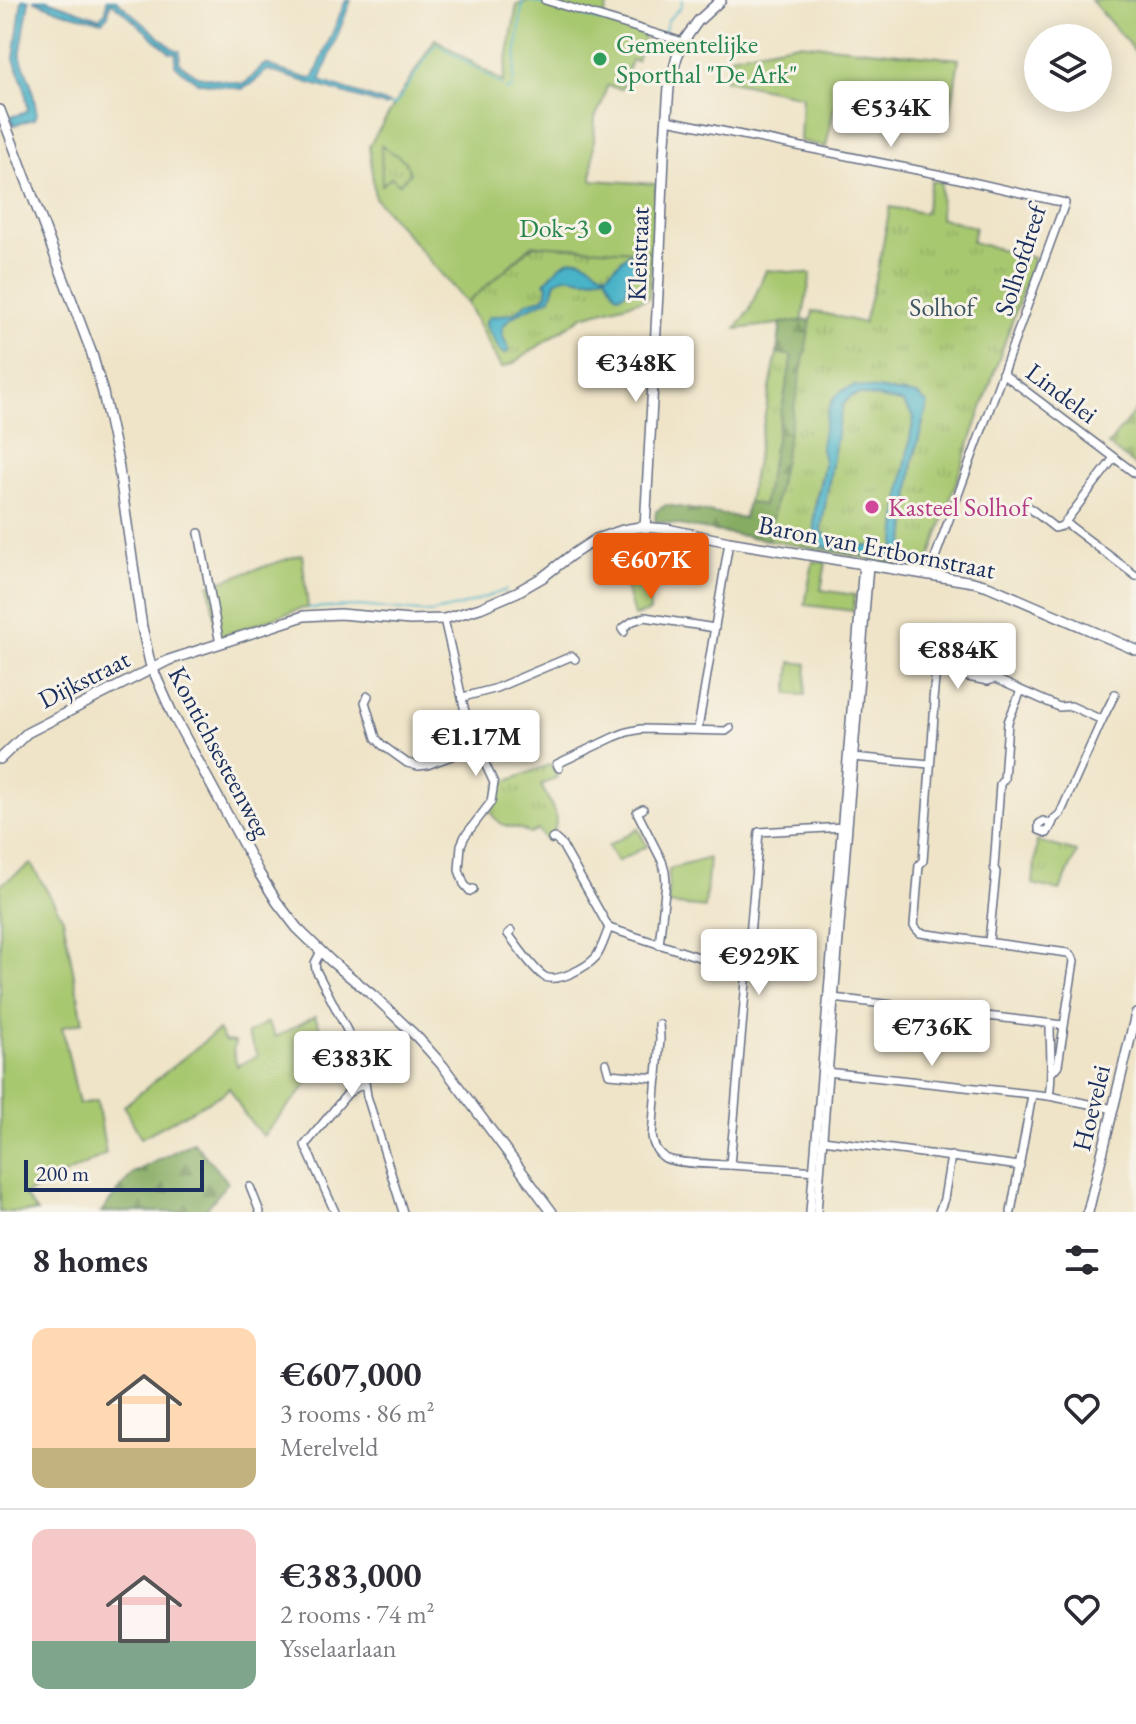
<!DOCTYPE html>
<meta charset="utf-8">
<style>
:root{--surface:#fff;--page:#f2f2f3;--text:#2b2b33;--muted:#7c7c81;--line:#e1e1e2;--accent:#ea580c}
body{margin:0;font-family:"EB Garamond",serif;background:var(--page);color:var(--text);height:100vh;display:flex;flex-direction:column;font-size:30px;white-space:nowrap}
*{box-sizing:border-box;margin:0}
p{font-size:26px;color:var(--muted)}
.icon{flex:none;width:44px;height:44px;fill:none;stroke:currentColor;stroke-width:2;stroke-linecap:round;stroke-linejoin:round}
.map{position:relative;height:1212px;overflow:hidden}
.side{display:flex;flex-direction:column;background:var(--surface);flex:1}
.side>*{flex:none}
.controls{position:absolute;left:1024px;top:24px;display:grid;gap:16px}
.controls a{display:grid;place-items:center;width:88px;height:88px;border-radius:50%;background:var(--surface);box-shadow:0 4px 20px #0003;font-size:40px}
.scale{position:absolute;left:24px;bottom:20px;width:180px;box-sizing:border-box;padding-left:8px;border:4px solid #1b2f5e;border-top:0;font-size:22px;line-height:28px;white-space:nowrap;color:#1b2f5e;-webkit-text-stroke:6px #f7f3e8;paint-order:stroke}
.price{position:absolute;translate:-50% -68px;padding:0 18px;border-radius:8px;background:#fff;color:#222;font-size:26px;line-height:52px;filter:drop-shadow(0 2px 4px #0008)}
.price::after{content:'';position:absolute;left:50%;top:48px;width:24px;height:18px;margin-left:-12px;background:inherit;clip-path:polygon(0 0,100% 0,50% 100%)}
.price.selected{background:var(--accent);color:#fff}
ul{padding:0;list-style:none}
li{display:flex;align-items:center;gap:24px;height:200px;padding:0 32px}
li+li{border-top:2px solid var(--line)}
li span{display:grid;place-items:center;flex:none;width:224px;height:160px;border-radius:16px;color:#555}
li>.icon{margin-inline-start:auto}
span .icon{width:96px;height:96px;fill:#fffc;stroke-width:1}
li b{font-size:34px}
h2{display:flex;justify-content:space-between;align-items:center;height:96px;padding:0 32px;font-size:34px}
.map>svg:first-child{display:block}
</style>
<div class="map">
<svg width="1136" height="1212" viewBox="0 0 1136 1212">
<defs>
<pattern id="forest-firs" width="22" height="20" patternUnits="userSpaceOnUse" patternTransform="scale(2)"><rect width="22" height="20" fill="#86ac62"/><path d="M5 1l3.5 6h-7zM16 11l3.5 6h-7z" fill="#6d8c54"/></pattern>
<pattern id="cemetery-stones" width="16" height="16" patternUnits="userSpaceOnUse" patternTransform="scale(2)"><rect width="16" height="16" fill="#a8c870"/><path d="M2 7V4a2 2 0 0 1 4 0v3zM10 15v-3a2 2 0 0 1 4 0v3z" fill="#90ac63"/></pattern>
<pattern id="park-tufts" width="24" height="20" patternUnits="userSpaceOnUse" patternTransform="scale(2)"><rect width="24" height="20" fill="#a8c870"/><path d="M3 7l-1-3M5 7V3M7 7l1-3M15 17l-1-3M17 17v-4M19 17l1-3" fill="none" stroke="#90ac63"/></pattern>
</defs>
<rect width="100%" height="100%" fill="#f7f3e8"/>
<filter id="ink" filterUnits="userSpaceOnUse"><feTurbulence type="fractalNoise" baseFrequency=".0125" numOctaves="2"/><feDisplacementMap in="SourceGraphic" scale="16" xChannelSelector="R" yChannelSelector="G"/><feConvolveMatrix kernelMatrix="1 2 1 2 8 2 1 2 1" color-interpolation-filters="sRGB"/></filter>
<filter id="wash" filterUnits="userSpaceOnUse"><feTurbulence type="fractalNoise" baseFrequency=".006" numOctaves="4" result="noise"/><feDisplacementMap in="SourceGraphic" scale="32" xChannelSelector="R" yChannelSelector="G"/><feGaussianBlur stdDeviation="1.8" result="paint"/><feColorMatrix in="noise" values="0 0 0 0 0 0 0 0 0 0 0 0 0 0 0 0 0 1.4 0 .05"/><feComposite in="paint" operator="in"/></filter>
<g filter="url(#wash)">
<rect width="100%" height="100%" fill="#efe4c8"/>
<g fill="#a8c870" stroke="#627c67" stroke-width="2">
<polygon points="530,0 609,0 604,18 645,31 644,38 637,61 631,60 622,89 607,86 602,103 595,118 592,180 656,184 652,251 565,251 534,244 467,303 375,198 369,146 435,39 503,82 517,5"/>
<polygon points="1091,0 1136,0 1136,52 1135,51"/>
<polygon points="798,43 959,59 950,117 836,99 826,147 800,141 802,96 725,80 730,56"/>
<polygon points="766,270 811,274 802,321 736,329 749,311"/>
<polygon points="302,554 308,608 300,609 218,637 209,585"/>
<polygon points="813,561 826,563 821,590 855,595 853,611 805,605"/>
<polygon points="649,572 650,612 634,616 622,573"/>
<polygon points="791,662 807,664 805,695 788,694"/>
<polygon points="638,829 647,846 617,862 608,846"/>
<polygon points="709,858 705,908 668,904 669,869"/>
<polygon points="31,864 63,918 83,1022 62,1027 79,1104 97,1101 106,1154 24,1195 37,1212 0,1212 0,885"/>
<polygon points="315,1016 332,1055 263,1136 244,1114 229,1087 224,1093 141,1138 124,1106 218,1030 225,1041 235,1042 233,1050 237,1066 258,1055 247,1034 267,1022 276,1037"/>
</g>
<g fill="url(#forest-firs)" stroke="#506e60" stroke-width="2">
<polygon points="812,320 768,540 655,521 656,511 666,505 744,518 748,502 763,505 792,357 777,353 781,323"/>
<polygon points="193,1142 228,1182 204,1212 101,1212 133,1173"/>
</g>
<polygon fill="url(#cemetery-stones)" stroke="#627c67" stroke-width="2" points="1136,410 1136,466 1108,445"/>
<g fill="url(#park-tufts)" stroke="#627c67" stroke-width="2" fill-rule="evenodd">
<polygon points="381,145 405,161 410,173 399,184 392,177 382,185"/>
<path d="M931,181L941,182L940,218L975,227L972,242L1034,258L926,569L768,540L813,311L864,323L879,264L890,207L925,213ZM842,390L927,403L913,461L904,552L897,560L820,546L814,520L816,499Z"/>
<polygon points="534,245 652,252 649,298 583,316 512,364 501,368 467,303"/>
<polygon points="777,353 792,356 763,505 748,502"/>
<polygon points="858,394 902,402 914,417 901,490 895,550 891,554 849,546 847,542 828,539 821,530 838,427 843,405 850,397"/>
<path d="M551,764L557,777L541,785C552,808 565,820 547,842L538,830L530,834C514,822 506,834 490,812L497,799V785Z"/>
<polygon points="1037,841 1077,852 1060,891 1033,884"/>
</g>
<g fill="#4ab3c8" stroke="#327193" stroke-width="2" fill-rule="evenodd">
<polygon points="22,0 29,0 20,56 31,84 37,114 34,119 14,125 10,117 24,113 28,109 25,89 14,59"/>
<path d="M33,0H47L99,18L106,11L107,0H116L172,48L180,51L179,63L197,76L243,84C254,79 258,67 266,64L283,71L310,79L314,78L346,0H351L320,81L389,104L385,106L267,70L252,84L242,89L197,82L175,65L176,53L170,52L114,4L110,3L108,15L102,21L63,12Z"/>
<path d="M636,252L641,253L644,261L638,271L628,279C626,288 630,292 619,295L616,294L605,275C598,277 590,280 583,279C572,277 567,274 556,281L551,298C540,304 502,316 502,331C502,337 507,344 509,350L505,354L501,352L486,326V322L489,317L514,313L528,302L543,298L547,293L548,284L545,283C557,268 570,250 590,264C597,269 599,272 607,274L628,254Z"/>
<path d="M855,386L917,395L928,404L913,461L904,552L896,560L820,546C807,520 820,492 824,465C825,459 821,454 821,447C822,437 827,413 831,404C835,393 845,389 855,386ZM858,394L902,402L914,417L901,490L895,550L891,554L885,553L882,549L852,543L849,546L847,543L828,539L821,530L838,427L843,405L850,397Z"/>
</g>
<g fill="none" stroke-linecap="round" stroke-linejoin="round">
<g stroke="#4ab3c8" stroke-width="2">
<polyline points="528,0 662,39"/>
<polyline points="664,33 668,20 681,7 682,0"/>
<polyline points="513,82 523,0"/>
<polyline points="506,89 509,90 512,87"/>
<polyline points="389,105 395,105 436,43 502,85"/>
<polyline points="308,608 359,606 430,613 461,606 506,590"/>
</g>
</g>
</g>
<g filter="url(#ink)">
<g fill="none" stroke-linecap="round" stroke-linejoin="round">
<g stroke="#656e83" stroke-width="10">
<g id="street">
<polyline points="545,0 683,42"/>
<polyline points="667,120 937,174 1065,203 929,574"/>
<polyline points="1002,373 1136,474"/>
<polyline points="1026,505 1055,528 1062,526 1114,458"/>
<polyline points="1066,523 1136,576"/>
<polyline points="199,533 220,644"/>
<polyline points="444,619 469,729 494,783 491,802 465,836 461,845 459,870 464,884 470,891 473,889"/>
<polyline points="624,632 622,629 633,621 645,617 715,628"/>
<polyline points="950,667 948,673 988,681 996,678"/>
<polyline points="368,696 365,702 376,738 382,745 407,763 418,766 427,765 476,747"/>
<polyline points="463,697 494,689 572,656 575,659"/>
<polyline points="698,729 729,542"/>
<polyline points="852,757 930,764"/>
<polyline points="559,768 557,764 614,737 627,732 641,729 726,731 730,728"/>
<polyline points="643,809 637,812 662,861 665,872 666,882 659,945"/>
<polyline points="1052,824 1047,833 1039,830 1039,824 1043,821 1052,824 1054,819 1060,814 1102,720"/>
<polyline points="552,839 554,838 562,845 609,928 705,959 747,961"/>
<path d="M511,931L508,934C517,945 533,970 545,977C558,983 587,967 596,957C602,949 605,937 609,928"/>
<polyline points="989,941 996,872 994,868 1000,784 1004,779 1008,722 1020,693 1019,690"/>
<polyline points="321,951 315,963 316,970 353,1042 363,1069 367,1096 403,1212"/>
<polyline points="833,998 1063,1025"/>
<path d="M659,1024L660,1039L652,1136C653,1145 657,1153 665,1158C676,1164 716,1164 730,1165"/>
<polyline points="606,1063 609,1074 657,1078"/>
<polyline points="1053,1071 1058,1065 1074,961 1072,956 1068,953 920,933 914,926 919,865 923,861 935,703 933,700 936,669 939,661 948,658 1059,707 1071,706 1102,720 1115,694"/>
<polyline points="826,1072 1049,1096 1114,1109"/>
<path d="M1049,1096C1053,1072 1050,1049 1050,1024"/>
<polyline points="823,1140 1020,1166"/>
<polyline points="818,1171 730,1165 759,832 844,827"/>
<polyline points="250,1187 260,1212"/>
<polyline points="335,1212 305,1145 348,1093 364,1083"/>
<polyline points="810,1212 863,564"/>
<polyline points="817,1212 869,565"/>
<polyline points="939,1212 944,1199 951,1156"/>
<polyline points="1011,1212 1032,1095"/>
</g>
</g>
<g stroke="#656e83" stroke-width="12">
<g id="secondary">
<polyline points="0,110 92,354 103,393 118,462 142,627 150,663 172,713 259,873 277,902 297,928 331,961 376,998 418,1038 443,1066 552,1212"/>
<polyline points="645,528 659,275 664,156 669,87 677,57 683,42 698,21 721,0"/>
<polyline points="0,759 27,733 169,660 304,616 340,614 410,620 444,619 480,608 517,592 543,577 570,556 596,539 623,530 640,527 667,529 729,542 973,582 988,586 1136,650"/>
<polyline points="1088,1212 1136,1014"/>
</g>
</g>
<use href="#street" stroke="#fff" stroke-width="7"/>
<use href="#secondary" stroke="#fff" stroke-width="9"/>
</g>
</g>
<g fill="#2e9e5b" stroke="#f7f3e8" stroke-width="3">
<circle cx="600" cy="59" r="8"/>
<circle cx="605" cy="228" r="8"/>
</g>
<circle fill="#d1479c" stroke="#f7f3e8" stroke-width="3" cx="872" cy="507" r="8"/>
<g text-anchor="middle" stroke-width="6" stroke-linejoin="round" paint-order="stroke">
<g font-size="26" fill="#27864d" stroke="#f7f3e8" text-anchor="start">
<text x="616" y="53">Gemeentelijke<tspan x="616" dy="30">Sporthal "De Ark"</tspan></text>
<text x="589" y="237" text-anchor="end">Dok~3</text>
</g>
<g font-size="26" fill="#1b2f5e" stroke="#f7f3e8">
<text transform="translate(638 254) rotate(-88)" y="9">Kleistraat</text>
<text transform="translate(1020 260) rotate(-72)" y="9">Solhofdreef</text>
<text transform="translate(1062 393) rotate(37)" y="9">Lindelei</text>
<text transform="translate(877 547) rotate(11)" y="9">Baron van Ertbornstraat</text>
<text transform="translate(84 679) rotate(-27)" y="9">Dijkstraat</text>
<text transform="translate(220 752) rotate(62)" y="9">Kontichsesteenweg</text>
<text transform="translate(1091 1108) rotate(-76)" y="9">Hoevelei</text>
</g>
<g font-size="26" fill="#3e5562" stroke="#f7f3e8">
<text x="942" y="316">Solhof</text>
</g>
<g font-size="26" fill="#b23c85" stroke="#f7f3e8" text-anchor="start">
<text x="888" y="516">Kasteel Solhof</text>
</g>
</g>
</svg>
<div class="controls">
<a><svg class="icon" aria-label="layers" viewBox="0 0 24 24"><path d="M12 4l9 5-9 5-9-5zM3 14l9 5 9-5"/></svg></a>
</div>
<div class="scale">200 m</div>
<b class="price" style="left:891px;top:149px">€534K</b>
<b class="price" style="left:636px;top:404px">€348K</b>
<b class="price selected" style="left:651px;top:601px">€607K</b>
<b class="price" style="left:958px;top:691px">€884K</b>
<b class="price" style="left:476px;top:778px">€1.17M</b>
<b class="price" style="left:759px;top:997px">€929K</b>
<b class="price" style="left:932px;top:1068px">€736K</b>
<b class="price" style="left:352px;top:1099px">€383K</b>
</div>
<section class="side">
<h2>8 homes<svg class="icon" aria-label="filters" viewBox="0 0 24 24"><path d="M4 7h16M4 17h16"/><circle cx="9" cy="7" r="2"/><circle cx="15" cy="17" r="2"/></svg></h2>
<ul>
<li><span style="background:linear-gradient(#ffd9b3 75%,#c2b280 0)"><svg class="icon" aria-label="home" viewBox="0 0 24 24"><path d="M3 11l9-7 9 7M6 9v11h12V9"/></svg></span><div><b>€607,000</b><p>3 rooms · 86 m²</p><p>Merelveld</p></div><svg class="icon" aria-label="heart" viewBox="0 0 24 24"><path d="M12 20l-8-8c-3-5 5-10 8-4 3-6 11-1 8 4z"/></svg></li>
<li><span style="background:linear-gradient(#f6c9c9 70%,#7fa58c 0)"><svg class="icon" aria-label="home" viewBox="0 0 24 24"><path d="M3 11l9-7 9 7M6 9v11h12V9"/></svg></span><div><b>€383,000</b><p>2 rooms · 74 m²</p><p>Ysselaarlaan</p></div><svg class="icon" aria-label="heart" viewBox="0 0 24 24"><path d="M12 20l-8-8c-3-5 5-10 8-4 3-6 11-1 8 4z"/></svg></li>
</ul>
</section>
